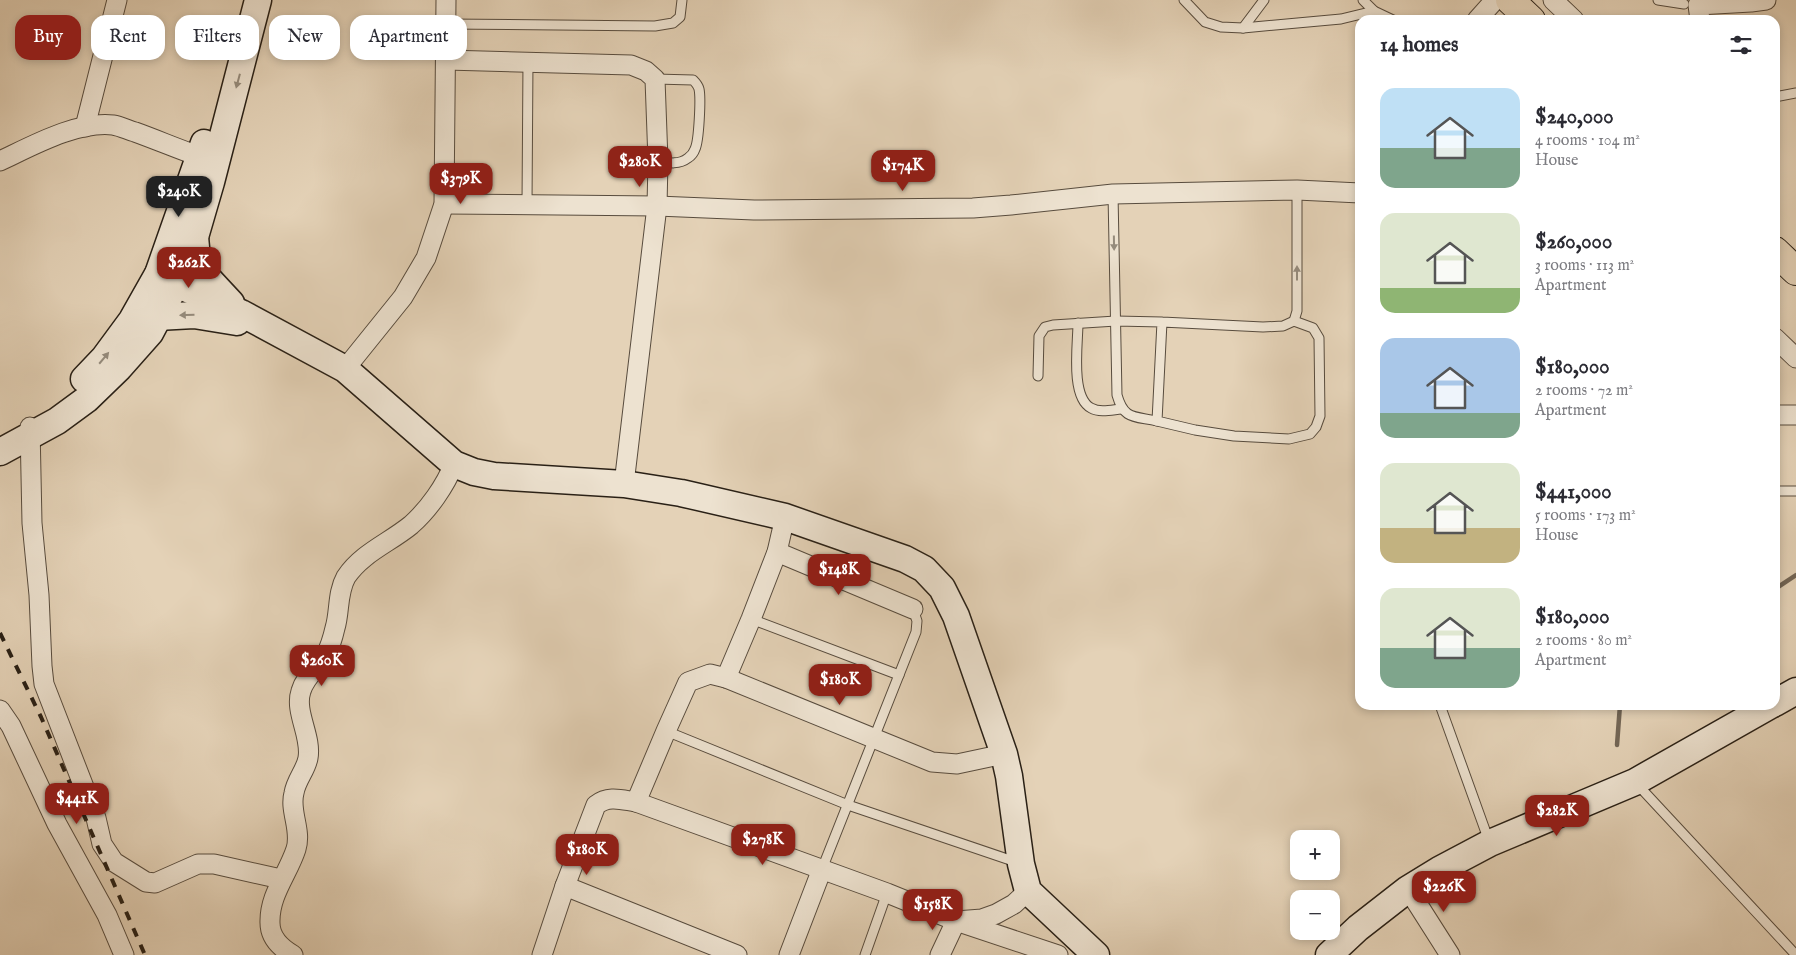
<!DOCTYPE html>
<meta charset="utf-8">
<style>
:root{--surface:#fff;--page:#f2f2f3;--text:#2b2b33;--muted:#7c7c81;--accent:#8f2418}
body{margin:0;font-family:"IM FELL English",serif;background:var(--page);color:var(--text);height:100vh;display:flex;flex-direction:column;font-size:19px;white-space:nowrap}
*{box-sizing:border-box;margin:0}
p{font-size:16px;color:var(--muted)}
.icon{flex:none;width:28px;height:28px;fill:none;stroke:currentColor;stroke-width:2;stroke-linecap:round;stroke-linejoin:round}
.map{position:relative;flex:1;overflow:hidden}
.sheet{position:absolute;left:1355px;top:15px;width:425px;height:695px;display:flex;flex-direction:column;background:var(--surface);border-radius:15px;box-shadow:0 2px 8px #0003}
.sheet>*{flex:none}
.guide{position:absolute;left:15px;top:15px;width:475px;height:45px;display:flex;gap:10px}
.tools{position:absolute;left:1290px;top:830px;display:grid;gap:10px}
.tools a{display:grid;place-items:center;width:50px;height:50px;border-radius:10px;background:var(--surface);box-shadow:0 2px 8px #0003;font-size:25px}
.price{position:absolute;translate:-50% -42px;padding:0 11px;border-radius:10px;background:var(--accent);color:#fff;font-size:16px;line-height:32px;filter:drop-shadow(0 1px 2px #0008)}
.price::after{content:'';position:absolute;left:50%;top:30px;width:15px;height:11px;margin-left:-8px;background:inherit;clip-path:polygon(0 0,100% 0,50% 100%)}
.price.current{background:#222;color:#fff}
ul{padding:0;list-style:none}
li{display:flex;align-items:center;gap:15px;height:125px;padding:0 25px}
li span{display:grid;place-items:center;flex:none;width:140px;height:100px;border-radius:15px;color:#555}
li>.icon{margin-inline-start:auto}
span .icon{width:60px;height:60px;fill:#fffc;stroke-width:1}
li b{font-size:21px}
h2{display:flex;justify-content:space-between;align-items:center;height:60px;padding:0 25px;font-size:21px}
.tag{padding:0 18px;border-radius:15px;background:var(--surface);box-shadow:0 2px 8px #0003;font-size:18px;line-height:45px}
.tag.current{background:var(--accent);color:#fff}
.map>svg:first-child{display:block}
</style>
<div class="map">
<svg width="1796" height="955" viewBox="0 0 1796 955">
<rect width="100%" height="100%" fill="#e4d2b7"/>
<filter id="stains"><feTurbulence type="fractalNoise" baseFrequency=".004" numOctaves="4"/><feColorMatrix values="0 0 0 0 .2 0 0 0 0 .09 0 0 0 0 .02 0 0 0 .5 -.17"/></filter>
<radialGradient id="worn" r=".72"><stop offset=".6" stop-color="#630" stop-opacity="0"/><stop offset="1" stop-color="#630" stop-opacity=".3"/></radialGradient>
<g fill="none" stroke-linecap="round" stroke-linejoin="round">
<g stroke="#736656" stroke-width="4.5">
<polyline points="1775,589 1796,575"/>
<polyline points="1617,745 1620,705"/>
</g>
<g stroke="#584c3e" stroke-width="11">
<g id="lane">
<polyline points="1184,0 1205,22 1221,27 1243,28 1341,19 1374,11"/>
<polyline points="1363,0 1374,11 1393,20"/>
<polyline points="1658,0 1684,4"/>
<polyline points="446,24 655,26 673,23 680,17 682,0"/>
<polyline points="1243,28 1264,0"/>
<path d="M655,79L693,80C696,83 698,85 699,89C701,98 699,141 695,149C694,152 691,156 688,158C679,165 669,163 658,161"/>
<polyline points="1775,97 1796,93"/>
<path d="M1113,194L1117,395C1124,420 1134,416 1157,421"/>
<polyline points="527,204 528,61"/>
<polyline points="1294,321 1297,311 1297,190"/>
<path d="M1078,323C1078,343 1070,397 1091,408C1100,413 1111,410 1121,409"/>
<polyline points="1038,376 1039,336 1045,327 1053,325 1116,321 1162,322 1263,327 1283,326 1294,321 1313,328 1319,338 1320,416 1316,427 1310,434 1289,439 1234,436 1195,430 1157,421 1162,322"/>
<polyline points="1775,491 1796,491"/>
<polyline points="751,619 899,675"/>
<polyline points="1440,705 1489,841"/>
<polyline points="666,731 848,805 1019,863"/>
<polyline points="1637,784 1796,955"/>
<polyline points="822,869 916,632 917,621 913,609"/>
<polyline points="865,955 887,893"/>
</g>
</g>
<g stroke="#584c3e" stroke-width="21">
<g id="street">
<polyline points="1553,0 1574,20"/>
<polyline points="1477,20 1495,0"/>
<polyline points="1700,20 1698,5 1751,2 1766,0"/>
<polyline points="446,60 631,65 646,71 655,79 658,161 657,206 624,484"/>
<polyline points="85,127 117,0"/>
<path d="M0,161C32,146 76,121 113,125C120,126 128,130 135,132C160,141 185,152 210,160"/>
<polyline points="444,204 657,206 754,210 973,208 1011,205 1113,194 1297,190 1360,193"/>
<polyline points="1775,338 1796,358"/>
<polyline points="345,369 403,297 426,258 444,204 446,0"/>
<polyline points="1775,415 1796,415"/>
<polyline points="30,427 32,523 39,595 42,666 44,684 96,818 102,844 114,862 146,882 155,883 198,864 214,864 281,879"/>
<polyline points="777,552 913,609"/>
<polyline points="726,678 751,619 777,552 785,517"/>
<polyline points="0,710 11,726 57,824 107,915 124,955"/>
<polyline points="1004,754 957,764 932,762 726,678 710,674 688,682 666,731 636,802 887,893 956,921 982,919 996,914 1014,904 1028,891"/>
<polyline points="565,886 737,955"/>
<polyline points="1408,889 1450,955"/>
<path d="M293,955C281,948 270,938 270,923C269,895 288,874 296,849C302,830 289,811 294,793C296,780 306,770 308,758C312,736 294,712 301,691C305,677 317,668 325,657C329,649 333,637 335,628C340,612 337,593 346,577C362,553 389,543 411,525C429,509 445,486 454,464"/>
<path d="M542,955L565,886L596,805C609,795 622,800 636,802"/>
<polyline points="789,955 822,869"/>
<polyline points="940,955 956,921 1058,955"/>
</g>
</g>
<g stroke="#292016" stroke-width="29">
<g id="secondary">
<polyline points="195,237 197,258 204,274 231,303"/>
<polyline points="158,274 176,284 241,313 345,369 454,464 474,472 494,476 624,484 681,493 785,517 905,559 924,569 942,588 956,616 1004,754 1009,776 1021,864 1028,891 1096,955"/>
<polyline points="157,317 194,315 237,322"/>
<polyline points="84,379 104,358 132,320 158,274 204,143"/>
<polyline points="0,452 57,421 87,399 119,368 150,333 176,284 195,237 211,182 258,0"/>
<polyline points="1775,703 1796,691"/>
<polyline points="1329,955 1358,928 1408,889 1439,870 1490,843 1635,782 1771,705"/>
</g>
</g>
<g stroke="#292016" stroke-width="30">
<g id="highway">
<polyline points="1510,0 1531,20"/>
<polyline points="1775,251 1796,271"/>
</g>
</g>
<use href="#lane" stroke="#ede2d0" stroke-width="9"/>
<use href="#street" stroke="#ede2d0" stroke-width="19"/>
<use href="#secondary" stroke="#ede2d0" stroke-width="26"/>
<use href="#highway" stroke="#e4d2b7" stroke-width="28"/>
<polyline stroke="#292016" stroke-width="4" stroke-dasharray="9 9" stroke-linecap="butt" points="0,633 41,717 145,955"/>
</g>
<defs><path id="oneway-solid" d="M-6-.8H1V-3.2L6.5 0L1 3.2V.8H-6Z" transform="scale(1.25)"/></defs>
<g fill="#958b7c">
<use href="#oneway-solid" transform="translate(238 81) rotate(105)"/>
<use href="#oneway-solid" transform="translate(1114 243) rotate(89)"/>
<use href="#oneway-solid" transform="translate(1297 273) rotate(-90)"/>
<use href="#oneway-solid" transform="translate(187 315) rotate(178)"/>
<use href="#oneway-solid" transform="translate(104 358) rotate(-50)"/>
</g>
<rect width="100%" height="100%" filter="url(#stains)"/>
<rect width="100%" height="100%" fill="url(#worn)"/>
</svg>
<div class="tools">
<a>+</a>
<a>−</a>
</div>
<b class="price" style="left:640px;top:188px">$280K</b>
<b class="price" style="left:903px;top:192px">$174K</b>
<b class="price" style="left:461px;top:205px">$379K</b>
<b class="price current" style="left:179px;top:218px">$240K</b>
<b class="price" style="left:189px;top:289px">$262K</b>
<b class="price" style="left:839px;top:596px">$148K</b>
<b class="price" style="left:322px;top:687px">$260K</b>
<b class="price" style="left:840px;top:706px">$180K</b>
<b class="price" style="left:77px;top:825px">$441K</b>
<b class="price" style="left:1557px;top:837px">$282K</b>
<b class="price" style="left:763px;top:866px">$278K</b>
<b class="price" style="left:587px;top:876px">$180K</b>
<b class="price" style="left:1444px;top:913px">$226K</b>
<b class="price" style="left:933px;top:931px">$158K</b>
<div class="guide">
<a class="tag current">Buy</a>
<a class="tag">Rent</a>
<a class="tag">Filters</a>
<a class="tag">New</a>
<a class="tag">Apartment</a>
</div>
<section class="sheet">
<h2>14 homes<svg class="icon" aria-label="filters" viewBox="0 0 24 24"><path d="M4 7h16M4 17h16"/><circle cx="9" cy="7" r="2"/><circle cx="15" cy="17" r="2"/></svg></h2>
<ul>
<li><span style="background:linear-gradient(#bfe0f5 60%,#7fa58c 0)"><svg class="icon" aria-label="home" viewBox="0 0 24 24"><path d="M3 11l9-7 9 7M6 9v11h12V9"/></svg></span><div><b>$240,000</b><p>4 rooms · 104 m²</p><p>House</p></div></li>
<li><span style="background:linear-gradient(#dfe7d0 75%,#8fb573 0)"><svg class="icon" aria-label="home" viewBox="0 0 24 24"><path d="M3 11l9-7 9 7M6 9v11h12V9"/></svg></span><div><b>$260,000</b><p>3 rooms · 113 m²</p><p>Apartment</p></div></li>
<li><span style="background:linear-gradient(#a9c7e8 75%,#7fa58c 0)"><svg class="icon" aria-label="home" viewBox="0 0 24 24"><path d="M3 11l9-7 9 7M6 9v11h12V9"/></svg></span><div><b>$180,000</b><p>2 rooms · 72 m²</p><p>Apartment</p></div></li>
<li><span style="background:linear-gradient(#dfe7d0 65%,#c2b280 0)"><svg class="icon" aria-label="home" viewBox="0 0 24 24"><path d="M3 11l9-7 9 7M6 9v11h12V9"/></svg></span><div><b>$441,000</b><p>5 rooms · 173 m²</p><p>House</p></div></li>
<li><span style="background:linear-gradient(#dfe7d0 60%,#7fa58c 0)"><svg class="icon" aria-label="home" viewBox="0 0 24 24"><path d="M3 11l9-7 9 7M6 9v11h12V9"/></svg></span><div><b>$180,000</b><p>2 rooms · 80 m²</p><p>Apartment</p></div></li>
</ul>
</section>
</div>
